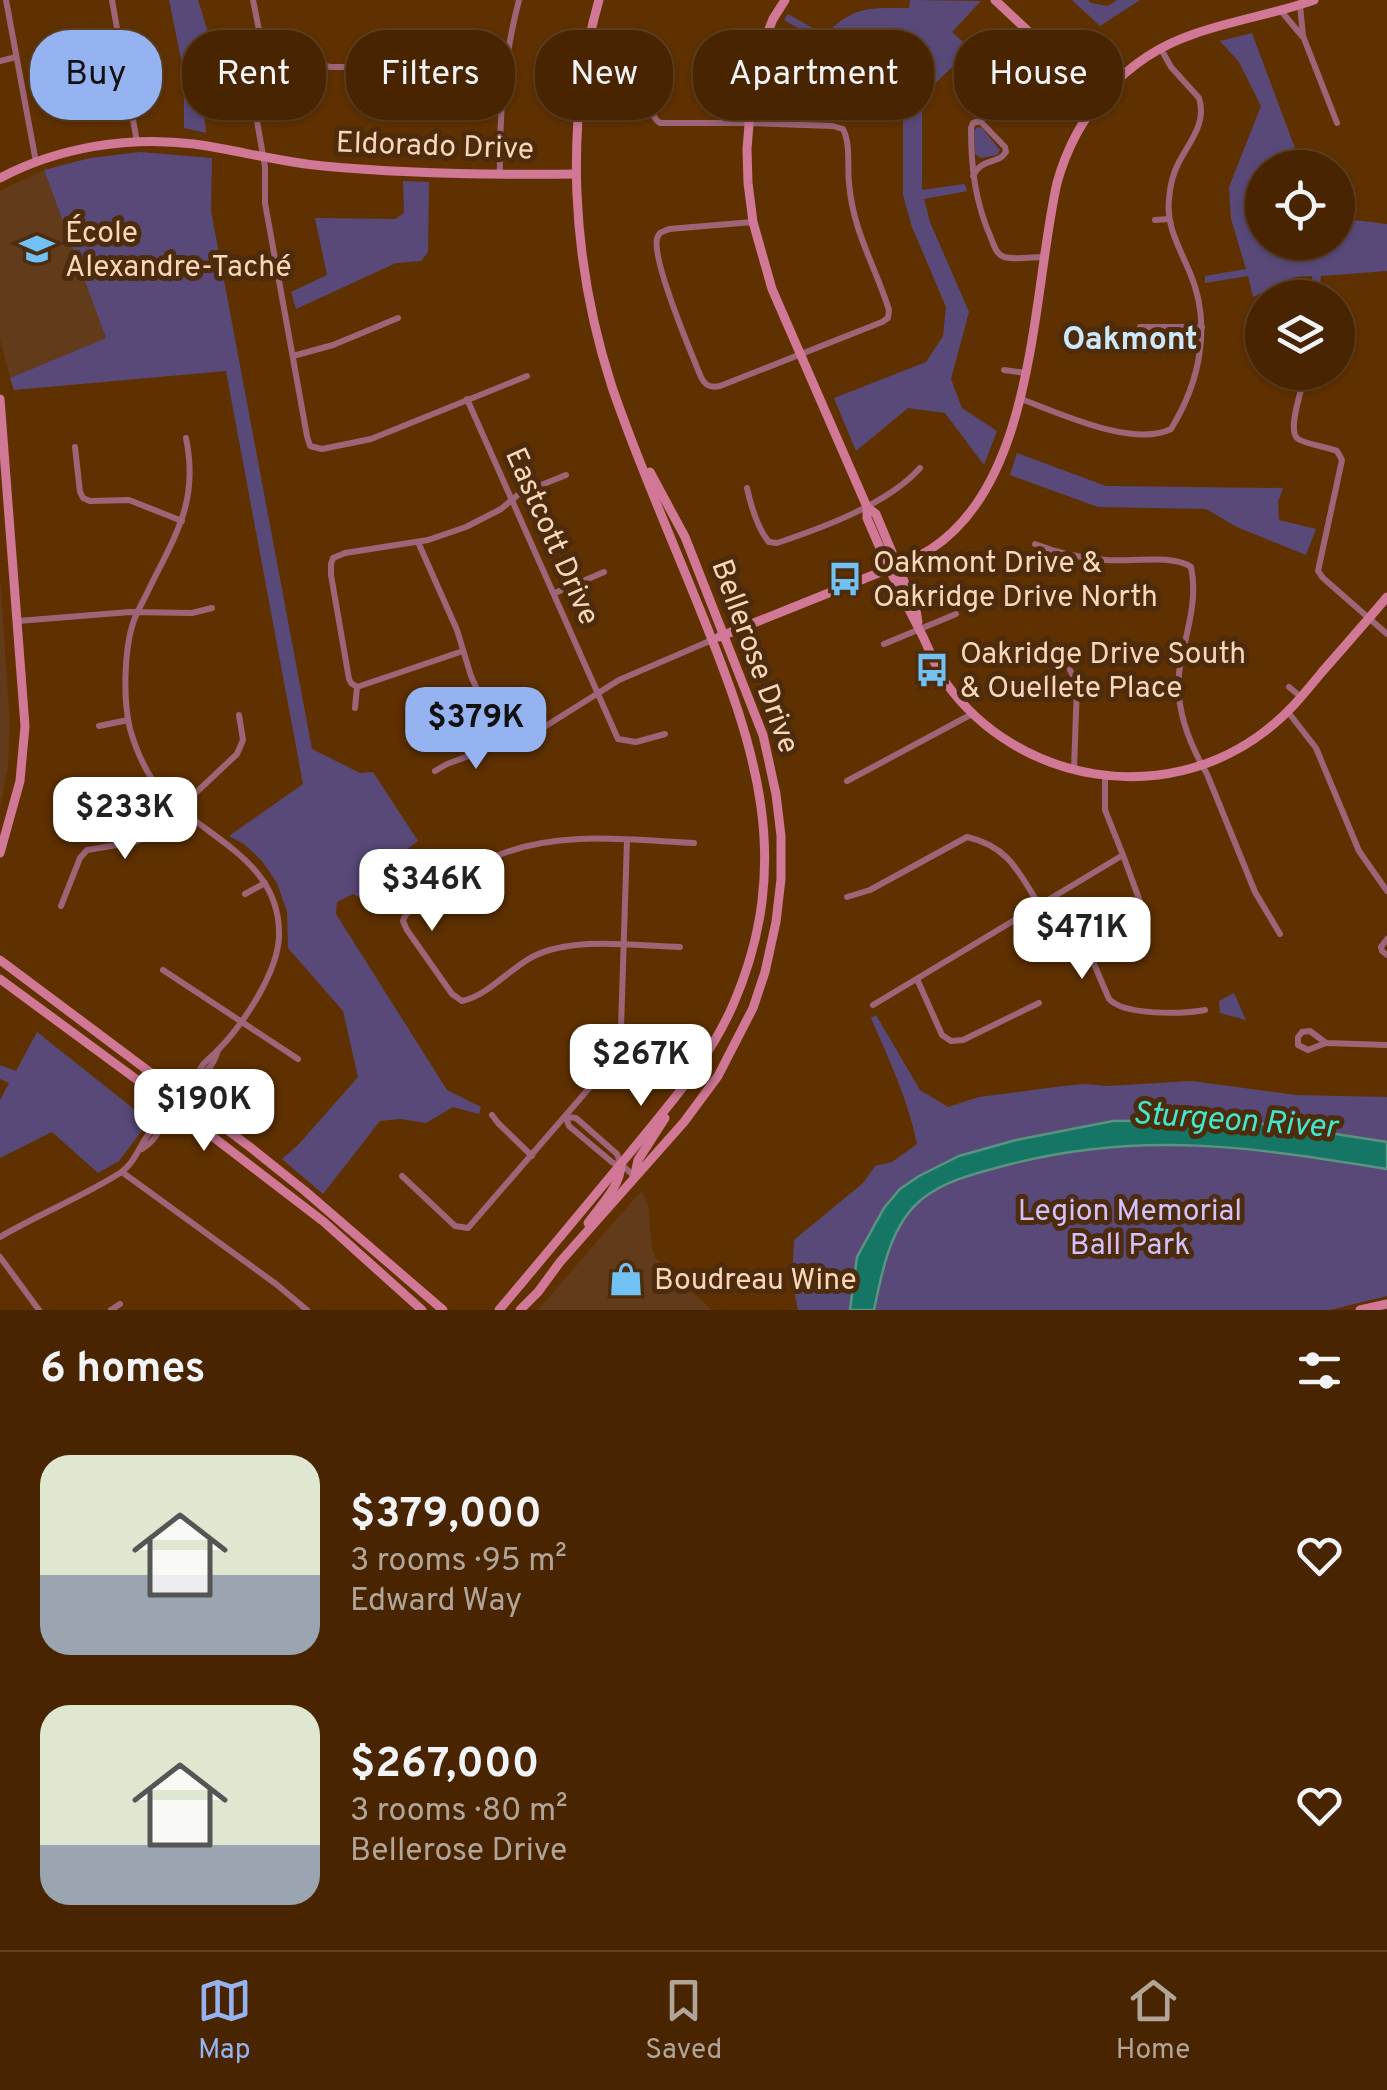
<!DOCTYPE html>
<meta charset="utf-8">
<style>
:root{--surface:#482500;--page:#4f2d0a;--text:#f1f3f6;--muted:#b1a599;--line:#604222;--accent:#95b2f1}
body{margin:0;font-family:Overpass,sans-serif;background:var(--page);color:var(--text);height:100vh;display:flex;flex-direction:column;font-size:38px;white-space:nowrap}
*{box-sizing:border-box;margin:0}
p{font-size:32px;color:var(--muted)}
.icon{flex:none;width:55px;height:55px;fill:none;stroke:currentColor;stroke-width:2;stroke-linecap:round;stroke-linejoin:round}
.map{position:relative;height:1310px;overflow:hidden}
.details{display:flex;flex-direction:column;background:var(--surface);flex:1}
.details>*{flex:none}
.banner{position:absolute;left:30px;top:30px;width:1328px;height:90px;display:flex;gap:20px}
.tools{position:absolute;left:1245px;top:150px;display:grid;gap:20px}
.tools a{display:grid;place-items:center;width:110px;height:110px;border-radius:50%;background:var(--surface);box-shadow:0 2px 8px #0004,0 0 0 2px var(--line);font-size:50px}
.price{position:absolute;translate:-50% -85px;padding:0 22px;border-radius:20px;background:#fff;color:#222;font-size:32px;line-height:65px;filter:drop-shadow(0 2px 5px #0008)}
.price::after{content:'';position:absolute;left:50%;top:60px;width:30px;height:22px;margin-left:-15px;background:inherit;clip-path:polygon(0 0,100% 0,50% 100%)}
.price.current{background:var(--accent);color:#111}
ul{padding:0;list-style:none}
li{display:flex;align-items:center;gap:30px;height:250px;padding:0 40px}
li span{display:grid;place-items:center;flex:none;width:280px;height:200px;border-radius:30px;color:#555}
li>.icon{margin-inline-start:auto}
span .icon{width:120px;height:120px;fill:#fffc;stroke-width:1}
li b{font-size:42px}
h2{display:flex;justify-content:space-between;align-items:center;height:120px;padding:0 40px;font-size:42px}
.chip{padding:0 35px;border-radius:40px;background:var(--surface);box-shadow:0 2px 8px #0004,0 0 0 2px var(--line);font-size:35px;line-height:90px}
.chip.current{background:var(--accent);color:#111}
.dock{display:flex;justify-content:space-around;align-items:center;height:140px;border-top:2px solid var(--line);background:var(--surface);font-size:28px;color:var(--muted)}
.dock a{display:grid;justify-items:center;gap:5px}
.dock .current{color:var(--accent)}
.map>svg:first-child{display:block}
</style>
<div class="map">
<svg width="1387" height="1310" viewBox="0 0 1387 1310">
<rect width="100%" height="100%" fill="#603100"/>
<g fill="#613b1a">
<polygon points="44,170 107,338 10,378 0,340 0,191"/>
<polygon points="0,576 10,724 8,766 0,808"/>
<polygon points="641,1191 648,1203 652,1248 656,1259 712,1310 538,1310"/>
</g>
<g fill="#594979">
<polygon points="169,0 198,0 208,32 246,34 247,45 206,44 202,92 206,133 184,128 184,74"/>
<path d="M910,0L981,1L952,32L971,49L922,96V190L965,184L967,191L924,199L930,222L969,312L951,379L962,408L997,431L984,465L945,413L908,408L856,451L834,398L926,362L943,336L946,307L912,227L903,195V104L876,73L809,77L820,41L784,20L788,14L825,35C854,5 870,8 909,8Z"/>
<polygon points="1072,0 1088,0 1091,3 1108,6 1117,0 1140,0 1100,26"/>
<polygon points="1252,33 1302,167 1262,168 1262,242 1338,242 1338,218 1387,224 1387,271 1321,276 1319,297 1312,297 1312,276 1295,277 1253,297 1248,276 1205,283 1205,276 1246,269 1231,219 1229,187 1261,106 1239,62 1220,41"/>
<polygon points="978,127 982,128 1000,150 997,155 981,158 975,154 974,130"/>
<polygon points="140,152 212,158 211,211 312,749 360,773 373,772 418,841 374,873 393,905 386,913 353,894 337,902 336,914 447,1090 481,1107 479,1114 453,1107 426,1123 400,1119 380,1121 323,1194 282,1159 299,1144 358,1077 343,1011 288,948 287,912 277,883 262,861 244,844 229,836 303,784 226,371 14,390 10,378 106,338 44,170 90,158"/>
<polygon points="403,181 429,182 428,252 421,261 396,263 296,309 291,292 327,275 315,218 395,219 404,213"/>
<polygon points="1017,453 1106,486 1283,488 1278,502 1279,520 1316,529 1306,555 1237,527 1206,509 1098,507 1010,475"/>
<polygon points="1234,993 1246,1020 1220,1013 1219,1001"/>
<path d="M876,1015L920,1090L948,1107L979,1097L1063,1086L1085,1084L1107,1086L1192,1081L1296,1095L1387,1097V1142L1278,1125L1207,1120L1114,1121L1016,1140L959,1156L919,1176L900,1189L884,1208L857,1257L850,1310H798L792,1280L794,1240L863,1183L875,1166L892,1162L917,1144C908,1100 889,1059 871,1018Z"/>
<polygon points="37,1032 149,1121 119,1161 98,1173 52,1132 0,1158 0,1100 9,1083 0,1079 0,1065 16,1071"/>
<path d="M1145,1144L1203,1145L1281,1152L1387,1169V1296L1330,1310H874C879,1286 884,1250 898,1229C904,1219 913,1206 922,1199C970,1161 1084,1148 1145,1144Z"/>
</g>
<path fill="#167666" stroke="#5a9380" stroke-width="2.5" d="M1207,1120L1278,1125L1387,1142V1169C1253,1147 1141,1130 1007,1165C977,1173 946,1180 922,1199C890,1225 882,1272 874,1310H850L857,1257L884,1208L900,1189L919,1176L959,1156L1016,1140L1113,1121Z"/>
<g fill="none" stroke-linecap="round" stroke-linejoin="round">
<g stroke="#9d6577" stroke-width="6">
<polyline points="6,0 36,162"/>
<polyline points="112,0 137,142"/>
<polyline points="253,0 260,35 253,98 265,167 265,203 307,436 310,446 322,449 371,439 527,376"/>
<polyline points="1300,5 1303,36 1337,123"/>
<polyline points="1281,11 1302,36"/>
<polyline points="259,54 331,67 392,67"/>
<polyline points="0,61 16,57"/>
<path d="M655,68C653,86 644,112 660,123H748L833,126L843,129C851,145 847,166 849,183C853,232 875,265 889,310L888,318L882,322L720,386C711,388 705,386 701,377C691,353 652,260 657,239C659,231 663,232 669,229L753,222"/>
<path d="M500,175C499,116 504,57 519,0"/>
<path d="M973,176C982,157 998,165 1006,152L1005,147L980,121L973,123L971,128C971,167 975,202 991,238C994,245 996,254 1004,257C1015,260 1033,257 1044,257"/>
<polyline points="1155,220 1169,219"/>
<polyline points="1140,327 1202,327"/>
<polyline points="293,356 333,345 398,318"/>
<polyline points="1004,370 1026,373"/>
<path d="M1306,372C1303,385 1287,429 1297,438C1303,444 1328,447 1337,451L1342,460L1318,571L1323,578L1387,634"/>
<polyline points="467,399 618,739 636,742 665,734"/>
<path d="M1021,399C1059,413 1133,448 1171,429C1200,382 1212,324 1190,273C1180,248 1166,227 1169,199C1170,186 1173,173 1179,162C1190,141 1207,123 1199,98L1171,67L1161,49"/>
<path d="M186,438C199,501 176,534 149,589C144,600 137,611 133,623C124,651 123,700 130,729C137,753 147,777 165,795C209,840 281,862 279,936C278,972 244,1023 219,1049C210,1059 200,1063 197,1078"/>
<polyline points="75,447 80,492 83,498 90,501 129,500 182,521"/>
<path d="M747,488C751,506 757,528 769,542L777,543C822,528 888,504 920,468"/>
<polyline points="418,542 457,630 471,676 502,744"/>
<path d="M1035,544C1057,553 1081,558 1105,560C1128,562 1173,554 1191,567C1198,599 1187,630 1181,661C1172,701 1187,740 1207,774L1255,892L1280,934"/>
<polyline points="555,593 604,572"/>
<polyline points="18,621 130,612 192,613 212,608"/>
<polyline points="884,644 956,614"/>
<polyline points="1069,668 1077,684 1074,769"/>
<polyline points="357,687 351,683 349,679 331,575 331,564 333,558 345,553 428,540 466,527 501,509 519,494 566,475"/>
<polyline points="1289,687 1301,697"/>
<polyline points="355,708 357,687 463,651"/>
<polyline points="1288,712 1316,748 1359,851 1387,891"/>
<polyline points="99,726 128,720"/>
<polyline points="435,771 447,764 541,729 619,680 712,640"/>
<polyline points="847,781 972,714"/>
<path d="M1123,855L1142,907C1132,927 1104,929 1091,947V957L1109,999C1125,1016 1183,1014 1205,1010"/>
<polyline points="245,894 265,883"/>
<path d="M847,897L870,890L967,837C1008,846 1019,872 1039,905"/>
<polyline points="61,906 80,858 87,850 135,842 152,834 237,754 243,740 239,715"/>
<polyline points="1387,939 1381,947 1382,951 1387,955"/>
<path d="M680,947C636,946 575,936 534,956C510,968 489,995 462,1001L452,994L407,930L403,921L406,914C436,894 466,869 499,855C560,830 630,840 694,843"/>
<polyline points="163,970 298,1059"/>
<polyline points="917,979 942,1035 951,1041 963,1040 1039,1003"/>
<polyline points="873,1005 1123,855 1105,810 1105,776"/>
<polyline points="1326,1043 1310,1031 1302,1032 1298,1037 1298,1045 1308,1050 1326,1043 1387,1045"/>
<polyline points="604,1071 579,1059 579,1051 588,1048 613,1056"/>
<polyline points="492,1115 498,1123 532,1156"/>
<polyline points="567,1117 576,1118 617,1154 620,1162"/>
<polyline points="566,1118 569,1126 613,1163 621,1164 635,1177"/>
<path d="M142,1149C151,1143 159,1136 160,1125L197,1078C209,1071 214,1063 218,1050"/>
<polyline points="122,1172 276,1284 307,1310"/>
<polyline points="402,1176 455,1226 468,1228 604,1071 618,1044 621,1028 627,840"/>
<path d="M0,1237C39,1214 82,1197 120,1173C140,1160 141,1133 160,1125"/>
<polyline points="0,1257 39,1310"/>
<polyline points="111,1310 120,1304"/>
</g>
<g stroke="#d07896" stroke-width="9">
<path d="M785,0L773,19L765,39L752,88L747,149L748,183L753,222L772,289L867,507V518C883,556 900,593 919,629C929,647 934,666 946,683C1019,784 1164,808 1264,732C1287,715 1304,694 1322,672C1344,647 1366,622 1387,597"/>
<polyline points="995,0 1099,98"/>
<path d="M0,178C59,147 128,136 194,144C237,150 279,162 323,166C407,174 492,175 576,174"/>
<polyline points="0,399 25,726 20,781 0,853"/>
<polyline points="867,507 876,514 916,610 918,622"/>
<path d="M719,637C767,618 814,599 861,580C885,570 910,562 931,549C1036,481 1032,294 1057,183C1076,114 1125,57 1194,34C1233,20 1275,14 1314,0"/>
<polyline points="0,960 250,1147 305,1191 443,1310"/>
<polyline points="0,979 174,1107 324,1222 422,1310"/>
<polyline points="635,1174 638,1160 665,1118"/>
<path d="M588,1223C600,1206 621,1186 621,1164"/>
<path d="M499,1310C543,1258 586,1206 629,1154C668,1106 708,1062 733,1005C795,862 756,748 701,612C671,537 638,463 612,387C572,264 563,125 599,0"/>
<polyline points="520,1310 538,1292 560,1262 684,1122 718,1076 753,1008 765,972 776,922 781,879 781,836 776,794 763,735 685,537 650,472"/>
<polyline points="1360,1310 1387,1304"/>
</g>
</g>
<defs>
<g id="school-bare" transform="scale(2.7)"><path d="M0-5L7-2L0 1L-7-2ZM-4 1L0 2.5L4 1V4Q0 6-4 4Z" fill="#71c1f5" stroke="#4d2b0d" stroke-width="2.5" paint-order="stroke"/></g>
<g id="bus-bare" transform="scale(2.7)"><path d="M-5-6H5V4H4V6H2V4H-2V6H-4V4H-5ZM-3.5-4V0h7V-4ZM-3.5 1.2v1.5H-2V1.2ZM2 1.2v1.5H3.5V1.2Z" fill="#71c1f5" stroke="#4d2b0d" stroke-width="2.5" paint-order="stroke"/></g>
<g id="shop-bare" transform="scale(2.7)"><path d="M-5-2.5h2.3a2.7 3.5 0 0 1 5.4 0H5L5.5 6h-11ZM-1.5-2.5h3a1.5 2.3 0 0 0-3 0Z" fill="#71c1f5" stroke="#4d2b0d" stroke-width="2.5" paint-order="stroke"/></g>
</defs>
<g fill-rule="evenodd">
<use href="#school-bare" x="37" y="249"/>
<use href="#bus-bare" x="845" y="579"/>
<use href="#bus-bare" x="932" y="670"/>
<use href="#shop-bare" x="626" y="1279"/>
</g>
<g text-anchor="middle" stroke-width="10" stroke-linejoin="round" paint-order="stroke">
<g font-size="30" fill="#fad6bb" stroke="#4d2b0d">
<text transform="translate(435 145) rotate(2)" y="10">Eldorado Drive</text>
<text transform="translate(553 536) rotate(66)" y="10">Eastcott Drive</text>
<text transform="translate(756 656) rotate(70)" y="10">Bellerose Drive</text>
</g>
<g font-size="30" fill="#fad6bb" stroke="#4d2b0d" text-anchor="start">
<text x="65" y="242">École<tspan x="65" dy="34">Alexandre-Taché</tspan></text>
<text x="873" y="572">Oakmont Drive &amp;<tspan x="873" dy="34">Oakridge Drive North</tspan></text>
<text x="960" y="663">Oakridge Drive South<tspan x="960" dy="34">&amp; Ouellete Place</tspan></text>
<text x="654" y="1289">Boudreau Wine</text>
</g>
<g font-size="30" fill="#d4c2fd" stroke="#4d2b0d">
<text x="1130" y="1220">Legion Memorial<tspan x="1130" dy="34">Ball Park</tspan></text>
</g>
<g font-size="32" font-weight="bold" fill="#cce8fc" stroke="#4d2b0d">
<text x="1130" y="349">Oakmont</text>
</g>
<g font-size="32" font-style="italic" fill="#42e8cc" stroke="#4d2b0d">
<text transform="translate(1235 1119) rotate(4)" y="11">Sturgeon River</text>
</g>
</g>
</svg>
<div class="tools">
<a><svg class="icon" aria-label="locate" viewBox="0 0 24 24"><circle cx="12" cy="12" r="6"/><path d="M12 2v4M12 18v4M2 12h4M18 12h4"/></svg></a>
<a><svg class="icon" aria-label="layers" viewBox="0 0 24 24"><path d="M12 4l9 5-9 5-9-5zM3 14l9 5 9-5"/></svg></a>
</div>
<b class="price current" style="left:476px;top:772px">$379K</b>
<b class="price" style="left:125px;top:862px">$233K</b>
<b class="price" style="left:432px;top:934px">$346K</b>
<b class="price" style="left:1082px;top:982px">$471K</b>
<b class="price" style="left:641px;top:1109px">$267K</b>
<b class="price" style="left:204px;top:1154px">$190K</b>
<div class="banner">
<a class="chip current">Buy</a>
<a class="chip">Rent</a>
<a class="chip">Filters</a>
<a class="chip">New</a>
<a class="chip">Apartment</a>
<a class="chip">House</a>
</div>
</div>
<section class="details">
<h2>6 homes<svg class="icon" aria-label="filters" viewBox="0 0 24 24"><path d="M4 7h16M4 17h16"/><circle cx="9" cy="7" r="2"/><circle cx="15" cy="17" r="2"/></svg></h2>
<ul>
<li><span style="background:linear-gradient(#dfe7d0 60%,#9aa5b1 0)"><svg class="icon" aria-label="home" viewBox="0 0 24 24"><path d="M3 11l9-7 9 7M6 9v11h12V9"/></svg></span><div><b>$379,000</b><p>3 rooms · 95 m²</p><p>Edward Way</p></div><svg class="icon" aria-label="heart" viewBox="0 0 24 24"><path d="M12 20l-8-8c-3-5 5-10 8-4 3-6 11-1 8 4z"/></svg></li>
<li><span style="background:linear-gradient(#dfe7d0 70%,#9aa5b1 0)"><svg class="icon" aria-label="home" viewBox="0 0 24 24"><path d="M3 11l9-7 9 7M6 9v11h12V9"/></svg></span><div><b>$267,000</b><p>3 rooms · 80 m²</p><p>Bellerose Drive</p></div><svg class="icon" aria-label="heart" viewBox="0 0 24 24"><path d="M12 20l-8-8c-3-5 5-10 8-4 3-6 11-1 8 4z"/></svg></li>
</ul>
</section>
<nav class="dock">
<a class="current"><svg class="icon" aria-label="map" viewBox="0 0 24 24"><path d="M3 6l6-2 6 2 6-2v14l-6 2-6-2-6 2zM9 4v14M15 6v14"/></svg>Map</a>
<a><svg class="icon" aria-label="saved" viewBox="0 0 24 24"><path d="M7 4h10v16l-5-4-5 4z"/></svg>Saved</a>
<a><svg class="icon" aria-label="home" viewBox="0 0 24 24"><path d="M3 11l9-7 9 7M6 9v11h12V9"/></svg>Home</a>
</nav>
